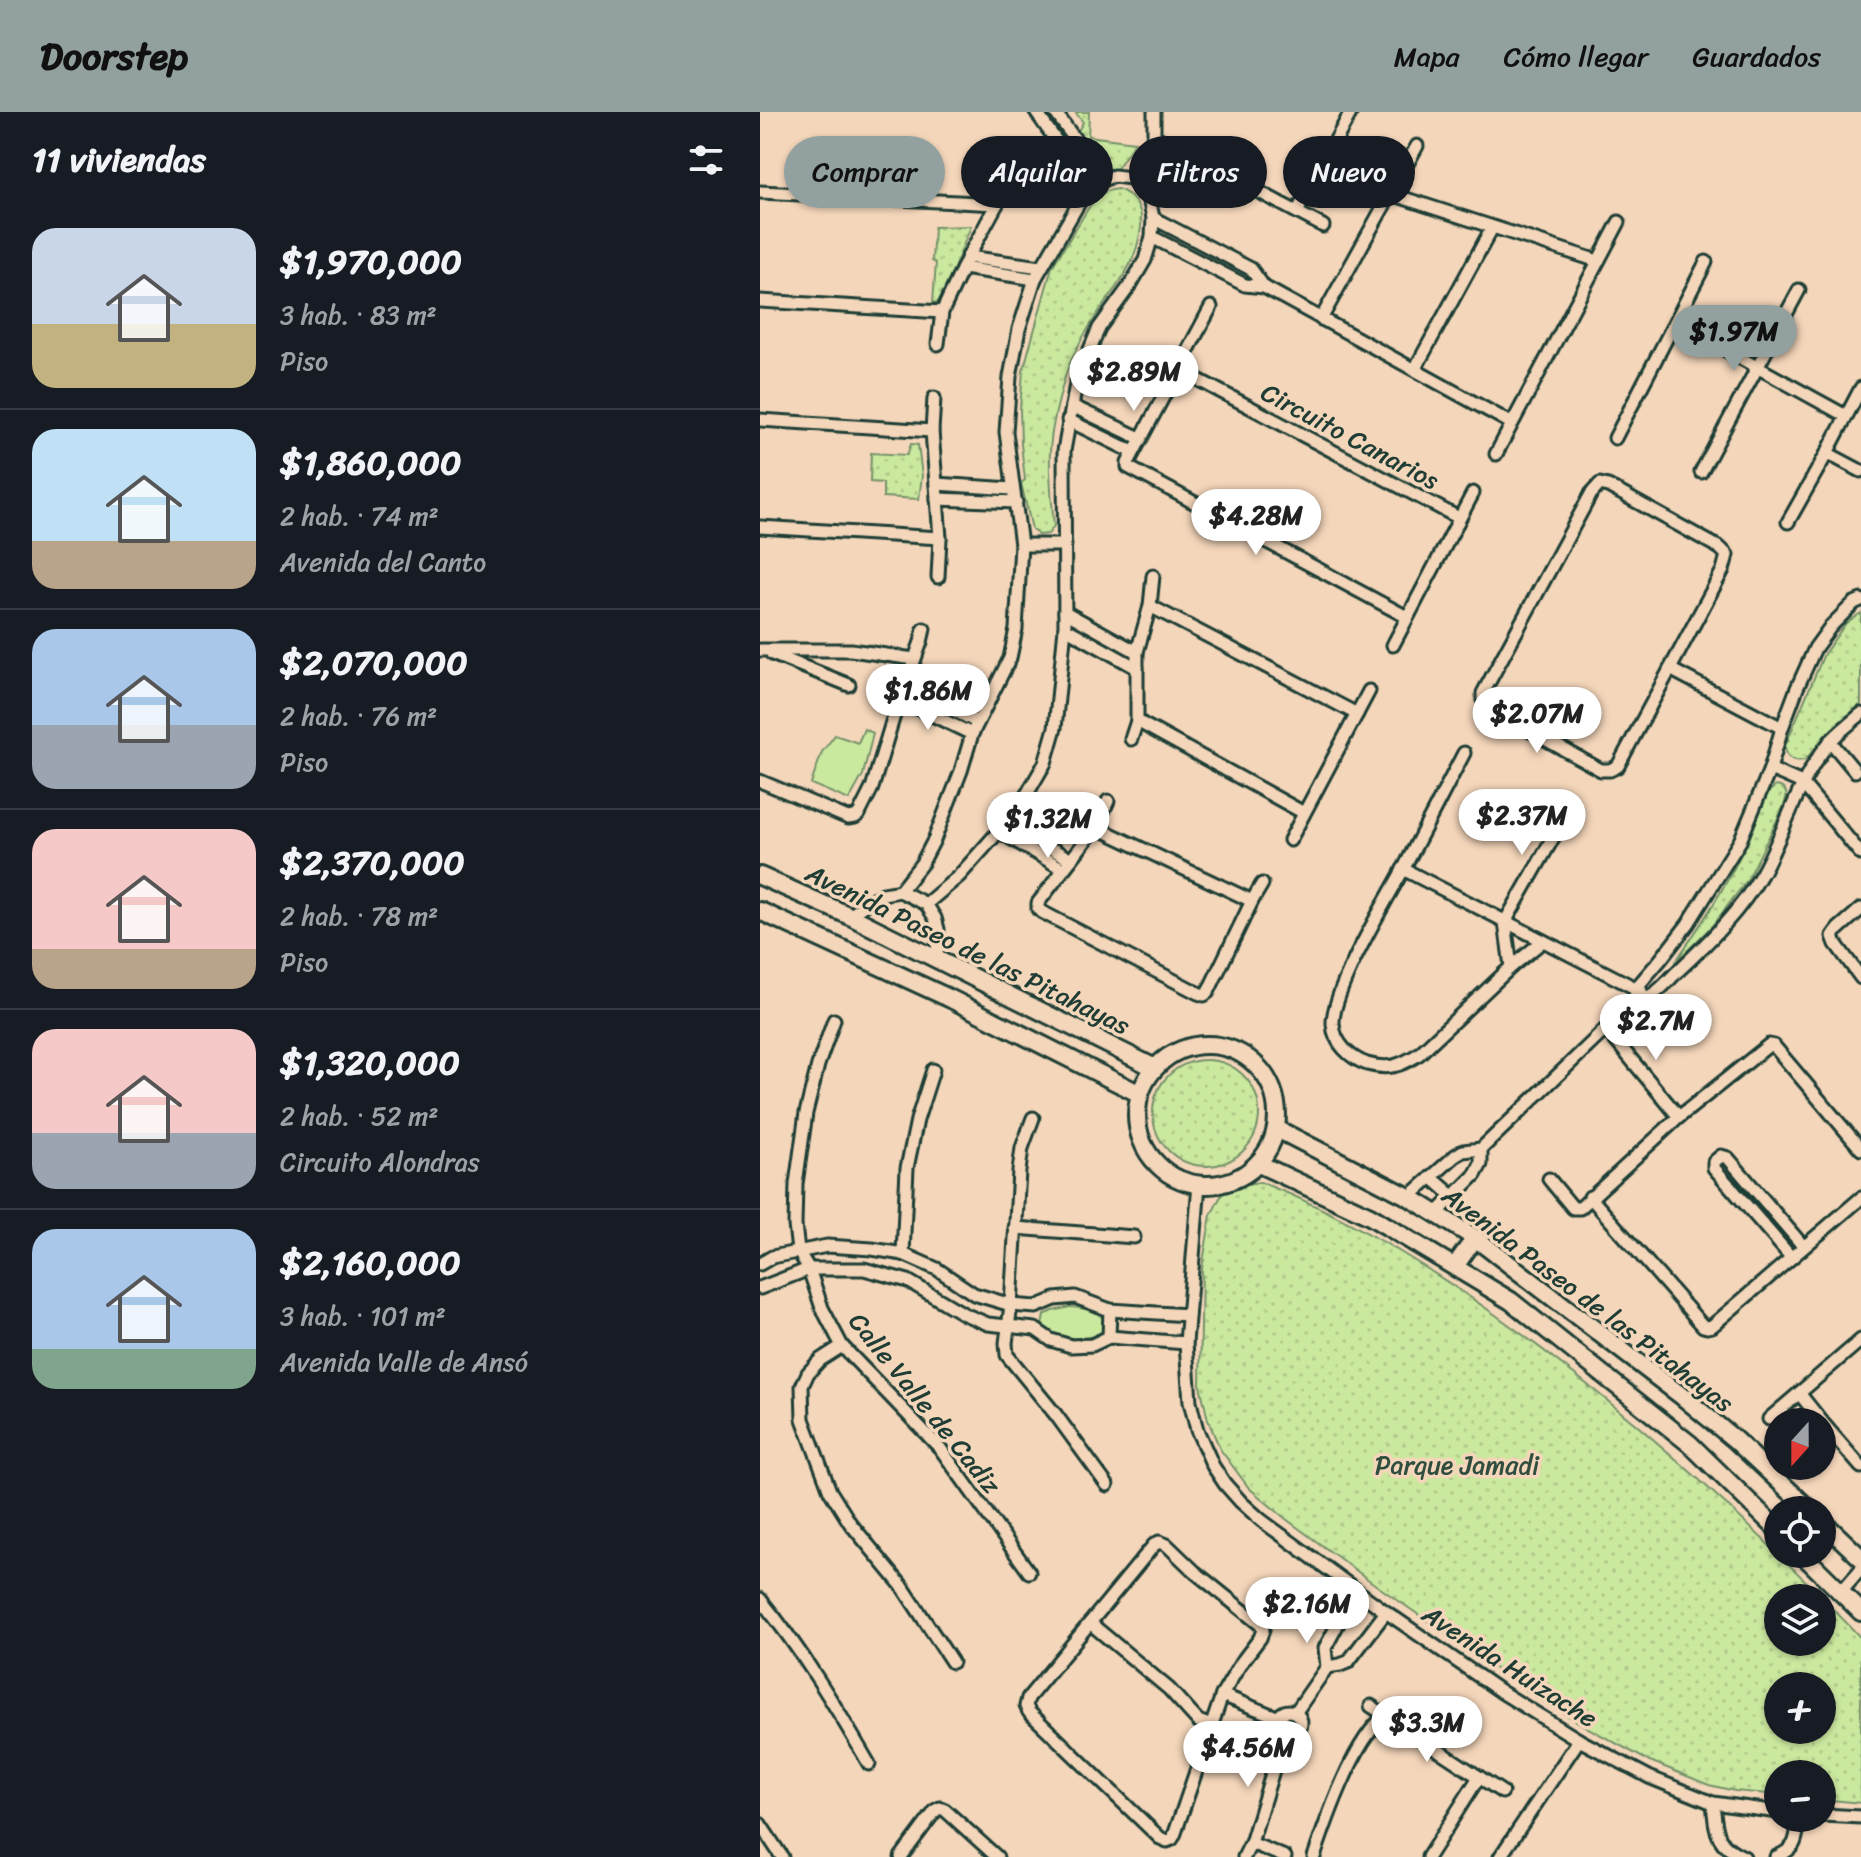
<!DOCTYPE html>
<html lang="es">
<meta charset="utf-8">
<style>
:root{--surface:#171b24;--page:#20242c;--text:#f1f3f6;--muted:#9ea1a6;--line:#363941;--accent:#92a19f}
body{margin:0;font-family:Sriracha,sans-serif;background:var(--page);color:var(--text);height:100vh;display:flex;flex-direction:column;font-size:30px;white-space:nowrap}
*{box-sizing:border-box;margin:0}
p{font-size:26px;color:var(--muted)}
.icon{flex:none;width:44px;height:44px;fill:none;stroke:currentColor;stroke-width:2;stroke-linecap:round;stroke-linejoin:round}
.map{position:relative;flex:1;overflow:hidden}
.panel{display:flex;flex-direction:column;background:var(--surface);width:760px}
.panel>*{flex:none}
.banner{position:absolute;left:24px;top:24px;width:760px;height:72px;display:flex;gap:16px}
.needle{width:52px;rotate:201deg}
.fabs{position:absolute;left:1004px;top:1296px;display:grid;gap:16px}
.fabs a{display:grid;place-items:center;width:72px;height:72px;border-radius:50%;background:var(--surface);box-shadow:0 2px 6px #0004;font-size:40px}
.price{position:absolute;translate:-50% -68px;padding:0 18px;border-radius:28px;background:#fff;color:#222;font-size:26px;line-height:52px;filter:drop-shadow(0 2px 4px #0008)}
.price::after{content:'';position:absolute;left:50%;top:48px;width:24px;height:18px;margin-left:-12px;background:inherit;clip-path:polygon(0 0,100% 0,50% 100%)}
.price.active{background:var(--accent);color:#111}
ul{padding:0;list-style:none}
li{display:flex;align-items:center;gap:24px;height:200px;padding:0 32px}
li+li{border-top:2px solid var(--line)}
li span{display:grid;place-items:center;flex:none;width:224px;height:160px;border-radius:24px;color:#555}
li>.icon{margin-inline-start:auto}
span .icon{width:96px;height:96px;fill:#fffc;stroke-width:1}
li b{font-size:34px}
h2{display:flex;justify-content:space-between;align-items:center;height:96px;padding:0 32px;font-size:34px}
.chip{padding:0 28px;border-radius:36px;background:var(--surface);box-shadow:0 2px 6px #0004;font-size:28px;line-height:72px}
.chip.active{background:var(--accent);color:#111}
header{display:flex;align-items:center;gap:48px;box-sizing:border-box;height:112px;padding:0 40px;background:var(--accent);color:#111}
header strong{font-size:38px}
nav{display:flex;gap:44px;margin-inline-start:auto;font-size:28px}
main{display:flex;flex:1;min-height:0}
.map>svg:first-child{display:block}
</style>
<header>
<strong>Doorstep</strong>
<nav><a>Mapa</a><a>Cómo llegar</a><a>Guardados</a></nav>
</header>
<main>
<section class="panel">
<h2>11 viviendas<svg class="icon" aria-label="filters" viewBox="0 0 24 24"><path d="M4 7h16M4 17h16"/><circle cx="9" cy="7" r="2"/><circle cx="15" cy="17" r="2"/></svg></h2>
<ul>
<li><span style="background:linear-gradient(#c9d6e8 60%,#c2b280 0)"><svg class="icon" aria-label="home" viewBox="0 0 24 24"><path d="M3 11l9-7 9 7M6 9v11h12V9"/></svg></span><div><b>$1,970,000</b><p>3 hab. · 83 m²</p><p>Piso</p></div></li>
<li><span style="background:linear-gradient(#bfe0f5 70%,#b9a48a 0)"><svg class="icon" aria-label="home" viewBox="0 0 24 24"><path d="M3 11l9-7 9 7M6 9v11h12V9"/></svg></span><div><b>$1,860,000</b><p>2 hab. · 74 m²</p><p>Avenida del Canto</p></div></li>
<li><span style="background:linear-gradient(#a9c7e8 60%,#9aa5b1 0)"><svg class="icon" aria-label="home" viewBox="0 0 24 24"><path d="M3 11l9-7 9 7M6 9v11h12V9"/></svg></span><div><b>$2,070,000</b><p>2 hab. · 76 m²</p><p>Piso</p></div></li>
<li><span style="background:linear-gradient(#f6c9c9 75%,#b9a48a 0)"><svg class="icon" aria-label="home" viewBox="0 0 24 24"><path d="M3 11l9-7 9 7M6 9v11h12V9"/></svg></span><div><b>$2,370,000</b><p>2 hab. · 78 m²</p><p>Piso</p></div></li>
<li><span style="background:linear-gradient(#f6c9c9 65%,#9aa5b1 0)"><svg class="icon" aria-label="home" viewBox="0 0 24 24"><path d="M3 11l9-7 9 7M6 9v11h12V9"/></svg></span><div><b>$1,320,000</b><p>2 hab. · 52 m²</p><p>Circuito Alondras</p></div></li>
<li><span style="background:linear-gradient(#a9c7e8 75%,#7fa58c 0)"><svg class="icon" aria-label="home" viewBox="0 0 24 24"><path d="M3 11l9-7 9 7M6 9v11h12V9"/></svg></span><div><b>$2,160,000</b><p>3 hab. · 101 m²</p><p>Avenida Valle de Ansó</p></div></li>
</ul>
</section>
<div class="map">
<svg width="1101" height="1745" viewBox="0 0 1101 1745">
<defs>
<pattern id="park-dots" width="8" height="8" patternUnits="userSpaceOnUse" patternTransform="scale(2)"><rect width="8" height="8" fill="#cbe89f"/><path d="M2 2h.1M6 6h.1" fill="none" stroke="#aec88a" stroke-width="1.8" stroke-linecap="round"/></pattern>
</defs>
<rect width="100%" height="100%" fill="#f4d6ba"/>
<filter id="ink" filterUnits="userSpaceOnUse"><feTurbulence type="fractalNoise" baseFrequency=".0125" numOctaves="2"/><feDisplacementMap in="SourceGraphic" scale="16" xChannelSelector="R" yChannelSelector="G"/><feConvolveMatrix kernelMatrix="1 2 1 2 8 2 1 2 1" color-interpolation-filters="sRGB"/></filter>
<g filter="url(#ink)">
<g fill="#cbe89f" stroke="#75926a" stroke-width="2">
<polygon points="104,617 113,621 103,663 89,688 51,672 62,640 75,623 98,631"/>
<path d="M310,1195C322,1196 335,1197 344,1207L343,1219C326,1230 297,1229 282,1214L284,1203L293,1199Z"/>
</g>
<g fill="url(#park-dots)" stroke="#75926a" stroke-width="2" fill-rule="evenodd">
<polygon points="315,0 329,0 328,24 375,30 356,58 340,55 318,19 323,10"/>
<path d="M357,77C366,79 371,84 376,91C381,98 382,106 381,115C376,158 352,177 331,212C320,229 310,248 304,268C298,291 291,316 290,340C289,365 292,390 294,414L288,422L278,423L272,417L261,371L265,368L261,332L260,297L263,259L292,155L334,87L347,79Z"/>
<polygon points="211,114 180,191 173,190 176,151 172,149 174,115"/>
<polygon points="151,332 158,333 162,364 159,387 123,385 123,371 110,370 111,341 147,343"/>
<path d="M1101,501V592L1067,623L1045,648C1033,650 1026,647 1025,634L1064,542L1086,511Z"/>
<path d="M1016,674C1030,676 1027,686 1023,696L988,767L952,814L914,852C942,811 971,768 990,722C997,708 1001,682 1016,674Z"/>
<circle cx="446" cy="1001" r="53"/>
<path d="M500,1070C586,1103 662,1151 737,1204C869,1299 989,1408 1101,1526V1691L1062,1687V1662H1018V1683L975,1679L949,1673L885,1647L828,1616L772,1582L613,1471L526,1407L489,1376L460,1337L448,1308L440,1273L442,1156L451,1103L462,1082L486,1072ZM1018,1486H1062V1530H1018ZM1062,1574V1618H1018V1574Z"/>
</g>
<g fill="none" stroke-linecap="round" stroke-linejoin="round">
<g stroke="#1f3d34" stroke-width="17">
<g id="street">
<polyline points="276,0 331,79"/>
<polyline points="295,0 344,67"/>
<polyline points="394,24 563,114"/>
<polyline points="371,66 394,24 394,0"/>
<polyline points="384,79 409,32"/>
<polyline points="0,80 237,92"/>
<polyline points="631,82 838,149"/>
<polyline points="537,100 591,0"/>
<polyline points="393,106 491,157 504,175 751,311"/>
<polyline points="392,125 485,173 504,175"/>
<polyline points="208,145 281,155"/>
<polyline points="203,156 275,167"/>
<polyline points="0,189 182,200"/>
<polyline points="451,195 368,351 368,355 647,505"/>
<polyline points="561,207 657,34"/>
<polyline points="915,210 1086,304"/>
<polyline points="178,232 182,200 208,145 237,92 240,58"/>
<polyline points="418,257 699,406"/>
<polyline points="655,257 732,116"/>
<polyline points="174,286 172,319 180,426 178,465"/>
<polyline points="312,294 380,326"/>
<polyline points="0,308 172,319"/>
<polyline points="308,308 373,340"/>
<polyline points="855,326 946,150"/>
<polyline points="1067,341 1101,359"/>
<polyline points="736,342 859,110"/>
<polyline points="941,360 1039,178"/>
<polyline points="176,372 252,377"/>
<polygon points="840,372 848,374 960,436 967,443 963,458 858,654 850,658 841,658 729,596 723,588 723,581 831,382"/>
<polyline points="177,387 256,390"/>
<polyline points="1028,410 1067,341 1101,276"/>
<polyline points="0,415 180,426"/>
<polyline points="261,433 305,433"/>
<polyline points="390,494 597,602"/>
<polyline points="305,500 377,540"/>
<polyline points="305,516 377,556"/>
<polyline points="164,517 161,530 145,574 217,610"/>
<polyline points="633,533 713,381"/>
<polyline points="0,538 91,538 154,547"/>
<polyline points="12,542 89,573"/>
<polyline points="910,557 1022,616"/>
<polyline points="377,609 544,701"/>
<polyline points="371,627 377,609 377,540 390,494 393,464"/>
<polyline points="1070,629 1095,659"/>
<path d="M704,641C684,679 664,718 644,756C626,789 572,878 573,912C574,931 590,946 607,952C629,958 640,954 659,942L751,855L783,829"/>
<polyline points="1010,657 1042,671 1101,742"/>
<polyline points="0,669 88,706 95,705 99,702 112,676 139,587 212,622"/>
<polyline points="348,689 336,715 278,791 278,797 282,800 438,881 444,883 448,880 492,789 502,772"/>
<polyline points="247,710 311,748"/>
<polyline points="336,715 492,789"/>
<polyline points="240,720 303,757"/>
<polyline points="530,728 609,579"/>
<polyline points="643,757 881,879"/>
<polyline points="140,779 162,751 174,728 201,659 212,622 250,546 256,517 261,433 246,320 250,265 259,217 275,167 320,89 344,67 354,64 371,66 384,79 390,91 393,106 392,125 385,148 371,172 339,216 324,251 316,272 304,339 305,516 295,616 285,651 267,682 247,710 199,764 166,792"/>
<polyline points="1101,797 1078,817 1073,824 1076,832 1101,866"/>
<polyline points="90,804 111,788 123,782 140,779 166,792 175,806 178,817 177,847"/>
<polyline points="751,855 745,810 809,698"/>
<polyline points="875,889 876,876 901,847 928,812 980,729 1010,657 1022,616 1037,576 1055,536 1071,514 1094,491 1101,488"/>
<polyline points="74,908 58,953 46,1001 36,1072 35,1113 38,1139 49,1157 62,1196 82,1234 180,1336 269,1460"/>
<polyline points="846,917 919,1005"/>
<polyline points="273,1006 262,1036 259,1059 251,1193 246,1231 247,1243 296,1303 347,1373"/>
<polyline points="671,1065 694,1085"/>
<polyline points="789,1067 813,1096 820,1096 919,1005 1009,933 1014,934 1101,1037"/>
<polyline points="439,1072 426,1231 430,1290 437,1318 453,1354 465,1372 481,1390 501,1408 626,1500 743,1581 819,1628 889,1665 953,1691 1018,1700"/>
<path d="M649,1085L695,1044L703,1039L721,1037L875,889C897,885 903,873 919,858C949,830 982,797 1002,761C1026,718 1037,669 1069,631C1078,620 1091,611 1101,602"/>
<polyline points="830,1085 943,1214 947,1215 952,1214 1101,1086"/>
<polyline points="676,1102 715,1063 721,1052 721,1037"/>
<polyline points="255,1116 374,1125"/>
<polyline points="143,1142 147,1056 157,1008 173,958"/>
<polyline points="1031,1145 954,1056 954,1050 961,1044 968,1046 1043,1134"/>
<polyline points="0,1152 12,1145 67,1134 112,1137 143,1142 177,1157 214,1182 251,1193 276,1195 295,1187 315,1185 350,1198 428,1203"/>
<polyline points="0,1176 49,1157 104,1157 148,1169 204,1202 228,1212 275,1217 291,1228 311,1234 332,1233 349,1225 426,1231"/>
<polyline points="349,1225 350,1198"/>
<polyline points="82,1234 60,1248 48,1261 42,1274 43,1307 70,1379 90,1411 142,1474 192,1550"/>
<polyline points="1039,1281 1062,1310"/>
<polyline points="1009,1307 1101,1228"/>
<polyline points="1062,1310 1101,1355"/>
<polygon points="399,1430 407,1433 435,1460 501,1513 503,1518 500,1526 481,1551 462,1583 415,1721 412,1727 407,1729 400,1726 269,1600 266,1594 268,1586 394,1433"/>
<polyline points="1081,1480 1101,1457"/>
<path d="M0,1487C42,1538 76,1595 109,1652"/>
<polyline points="330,1511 409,1577 438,1609 451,1614"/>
<polyline points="567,1555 580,1553 588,1550 626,1500"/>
<polyline points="462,1583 519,1606"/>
<polyline points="611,1594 742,1680"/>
<circle cx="529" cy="1611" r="12"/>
<polyline points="535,1601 567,1555 565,1536 596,1478"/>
<path d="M953,1691C956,1719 955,1733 984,1745"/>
<polyline points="1062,1703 1101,1705"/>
<polyline points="0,1712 22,1745"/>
<polyline points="491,1731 525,1745"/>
<polyline points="141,1745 176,1698 180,1696 185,1698 237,1745"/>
<polyline points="484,1745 491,1731 524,1622"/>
<path d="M554,1745C566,1709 595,1624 626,1604"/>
<polyline points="668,1745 719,1665"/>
<polyline points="740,1745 819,1628"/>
<path d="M1016,1745C1038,1736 1036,1727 1039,1706"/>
</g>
</g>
<g stroke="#1f3d34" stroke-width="22">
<g id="secondary">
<polyline points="0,764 90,804 395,956"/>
<polyline points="0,799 191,887 380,982"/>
<circle cx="447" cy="1003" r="70"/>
<polyline points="517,1017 649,1085 715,1126 923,1285 974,1327 1050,1398"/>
<polyline points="499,1052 610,1104 751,1189 930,1332 1018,1418"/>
<polyline points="695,1154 715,1126"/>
<polyline points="1062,1409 1101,1446"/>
<polyline points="1042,1442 1101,1500"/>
</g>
</g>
<use href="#street" stroke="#f4d6ba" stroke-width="11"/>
<use href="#secondary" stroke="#f4d6ba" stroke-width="16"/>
</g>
</g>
<g text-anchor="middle" stroke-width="7" stroke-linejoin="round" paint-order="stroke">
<g font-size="26" fill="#1f3d34" stroke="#f4d6ba">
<text transform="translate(590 324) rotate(28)" y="9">Circuito Canarios</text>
<text transform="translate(208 837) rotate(26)" y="9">Avenida Paseo de las Pitahayas</text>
<text transform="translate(828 1187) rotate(37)" y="9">Avenida Paseo de las Pitahayas</text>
<text transform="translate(165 1291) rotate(51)" y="9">Calle Valle de Cadiz</text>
<text transform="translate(750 1554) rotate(33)" y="9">Avenida Huizache</text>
</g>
<g font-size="26" fill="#304e3f" stroke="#f4d6ba">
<text x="697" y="1362">Parque Jamadi</text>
</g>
</g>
</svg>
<div class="fabs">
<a><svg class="needle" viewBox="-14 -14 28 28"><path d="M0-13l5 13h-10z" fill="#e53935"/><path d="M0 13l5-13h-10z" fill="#9ea1a6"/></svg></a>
<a><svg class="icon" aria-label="locate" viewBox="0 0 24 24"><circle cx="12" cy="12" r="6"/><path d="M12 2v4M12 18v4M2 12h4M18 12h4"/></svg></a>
<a><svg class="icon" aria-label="layers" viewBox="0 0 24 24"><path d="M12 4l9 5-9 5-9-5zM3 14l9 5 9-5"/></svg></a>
<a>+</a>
<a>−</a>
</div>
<b class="price active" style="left:974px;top:261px">$1.97M</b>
<b class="price" style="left:374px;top:301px">$2.89M</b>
<b class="price" style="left:496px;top:445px">$4.28M</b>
<b class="price" style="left:168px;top:620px">$1.86M</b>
<b class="price" style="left:777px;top:643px">$2.07M</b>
<b class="price" style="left:762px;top:745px">$2.37M</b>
<b class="price" style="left:288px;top:748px">$1.32M</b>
<b class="price" style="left:896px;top:950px">$2.7M</b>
<b class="price" style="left:547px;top:1533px">$2.16M</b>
<b class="price" style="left:667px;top:1652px">$3.3M</b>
<b class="price" style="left:488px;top:1677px">$4.56M</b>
<div class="banner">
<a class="chip active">Comprar</a>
<a class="chip">Alquilar</a>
<a class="chip">Filtros</a>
<a class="chip">Nuevo</a>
</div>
</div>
</main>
